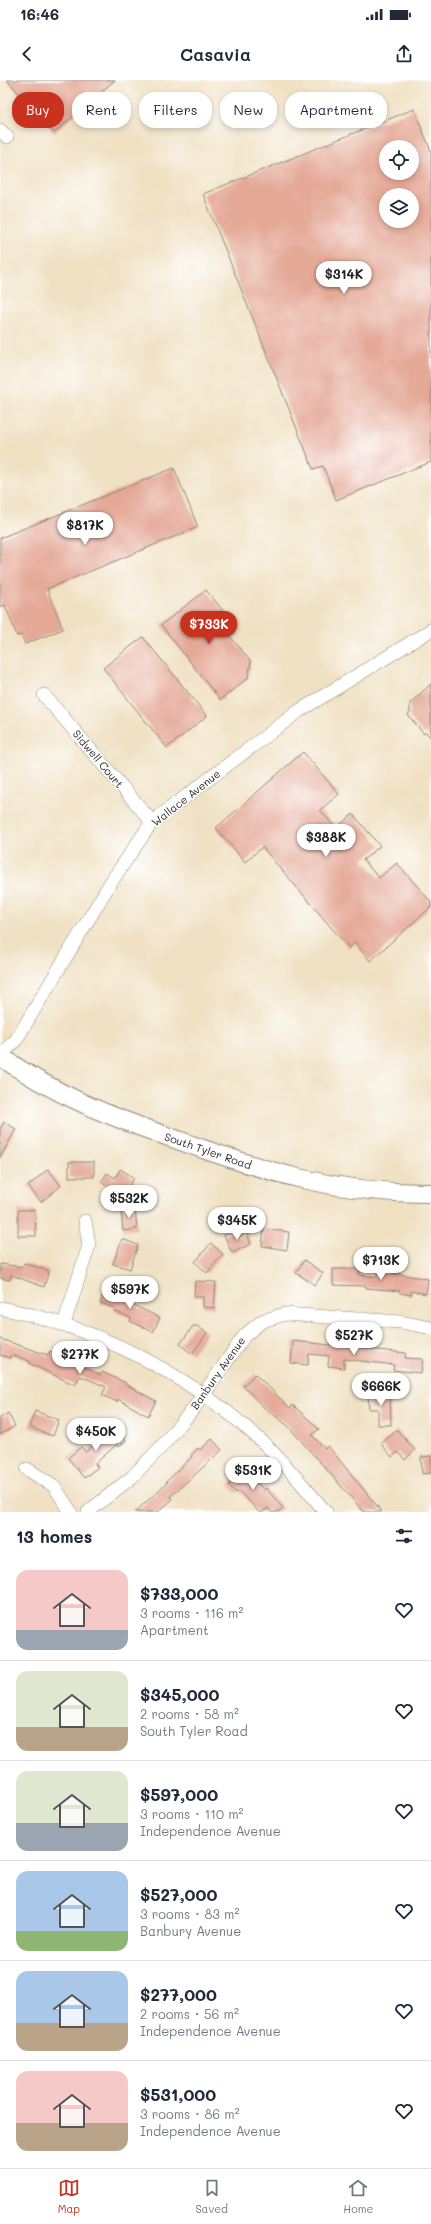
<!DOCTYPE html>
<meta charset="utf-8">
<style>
:root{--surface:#fff;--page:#f2f2f3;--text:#1f2937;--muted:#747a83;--line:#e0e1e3;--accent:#c8321e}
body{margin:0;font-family:Mali,sans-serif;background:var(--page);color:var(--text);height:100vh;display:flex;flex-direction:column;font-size:15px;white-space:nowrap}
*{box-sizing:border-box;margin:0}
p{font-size:13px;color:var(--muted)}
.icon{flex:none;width:22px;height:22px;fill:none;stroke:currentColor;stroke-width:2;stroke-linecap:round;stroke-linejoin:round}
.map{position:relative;height:1432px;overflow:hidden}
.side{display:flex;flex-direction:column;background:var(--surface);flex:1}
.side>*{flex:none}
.guide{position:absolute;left:12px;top:12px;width:407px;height:36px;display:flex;gap:8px}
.tools{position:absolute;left:379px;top:60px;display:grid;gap:8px}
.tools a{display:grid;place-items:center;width:40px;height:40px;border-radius:50%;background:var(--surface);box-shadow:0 2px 6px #0003;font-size:20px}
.price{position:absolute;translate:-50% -34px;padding:0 9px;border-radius:14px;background:#fff;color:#222;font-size:13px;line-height:26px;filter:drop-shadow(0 1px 2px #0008)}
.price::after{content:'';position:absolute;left:50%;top:24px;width:12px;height:9px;margin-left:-6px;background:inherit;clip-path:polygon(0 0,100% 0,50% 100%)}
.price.active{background:var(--accent);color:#fff}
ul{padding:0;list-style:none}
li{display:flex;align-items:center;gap:12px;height:100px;padding:0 16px}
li+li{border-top:1px solid var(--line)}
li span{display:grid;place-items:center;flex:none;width:112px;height:80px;border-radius:12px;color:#555}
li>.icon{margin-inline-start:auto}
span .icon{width:48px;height:48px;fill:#fffc;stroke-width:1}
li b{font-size:17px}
h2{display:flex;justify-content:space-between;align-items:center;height:48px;padding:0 16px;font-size:17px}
.tag{padding:0 14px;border-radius:16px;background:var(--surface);box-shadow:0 2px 6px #0003;font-size:14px;line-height:36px}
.tag.active{background:var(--accent);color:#fff}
.status{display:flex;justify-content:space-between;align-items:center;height:28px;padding:0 20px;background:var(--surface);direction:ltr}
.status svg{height:11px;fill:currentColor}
header{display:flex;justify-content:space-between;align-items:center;height:52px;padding:0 16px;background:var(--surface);font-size:18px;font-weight:600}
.dock{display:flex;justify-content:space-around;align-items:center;height:56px;border-top:1px solid var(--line);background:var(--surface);font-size:11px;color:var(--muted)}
.dock a{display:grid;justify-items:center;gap:2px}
.dock .active{color:var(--accent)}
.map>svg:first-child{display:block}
</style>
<div class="status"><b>16:46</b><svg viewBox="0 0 49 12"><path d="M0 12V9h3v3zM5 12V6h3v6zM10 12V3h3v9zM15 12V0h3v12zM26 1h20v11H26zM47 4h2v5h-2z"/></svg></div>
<header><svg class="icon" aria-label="back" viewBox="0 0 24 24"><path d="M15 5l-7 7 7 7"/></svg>Casavia<svg class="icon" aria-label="share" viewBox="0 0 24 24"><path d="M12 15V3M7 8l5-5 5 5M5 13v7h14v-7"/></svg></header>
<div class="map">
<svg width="431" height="1432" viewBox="0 0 431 1432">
<rect width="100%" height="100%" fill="#fff"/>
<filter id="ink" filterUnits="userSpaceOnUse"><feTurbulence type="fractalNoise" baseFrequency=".025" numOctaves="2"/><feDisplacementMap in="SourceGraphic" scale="8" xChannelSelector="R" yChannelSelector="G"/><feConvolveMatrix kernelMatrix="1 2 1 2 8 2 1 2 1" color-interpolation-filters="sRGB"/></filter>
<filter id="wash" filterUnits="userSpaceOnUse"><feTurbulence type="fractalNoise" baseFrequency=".012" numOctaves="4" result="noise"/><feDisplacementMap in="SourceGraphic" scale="16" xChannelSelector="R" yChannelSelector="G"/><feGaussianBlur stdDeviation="0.9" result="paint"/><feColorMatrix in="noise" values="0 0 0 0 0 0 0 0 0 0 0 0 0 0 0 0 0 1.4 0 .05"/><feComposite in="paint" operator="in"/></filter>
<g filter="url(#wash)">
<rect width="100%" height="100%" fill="#f0e1c3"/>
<g id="blocks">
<g fill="#e5a997" fill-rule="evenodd">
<polygon points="7,0 115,0 54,53"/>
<path d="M414,29L431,71V382L336,420L323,386L313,389L203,114ZM386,67H412V93H386ZM386,115H412V141H386Z"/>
<polygon points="174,388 198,447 47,509 63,549 25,564 21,555 17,556 5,525 0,527 0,458"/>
<polygon points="206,510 230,539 221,545 251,582 248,598 220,620 161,545"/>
<polygon points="143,557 207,636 167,668 103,588"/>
<polygon points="431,604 431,658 426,652 424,654 408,635 410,632 410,623"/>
<polygon points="303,672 339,714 320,730 336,748 353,734 380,766 363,780 379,798 397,783 431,822 431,827 370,881 355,863 349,868 262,767 245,782 216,748"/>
<polygon points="4,1042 16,1049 0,1078 0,1049"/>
<rect x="69" y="1082" width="25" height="15"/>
<polygon points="48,1089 61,1106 41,1122 28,1106"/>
<polygon points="120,1089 134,1098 123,1116 101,1102 107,1093 115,1098"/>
<polygon points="135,1128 137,1149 123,1151 121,1129"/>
<polygon points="18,1130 35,1130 36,1156 18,1156"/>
<polygon points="264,1149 289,1152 287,1170 262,1166"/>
<polygon points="234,1151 237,1158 247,1153 251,1164 232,1173 224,1155"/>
<polygon points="122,1159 138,1165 130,1189 113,1184"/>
<polygon points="211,1163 223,1174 207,1193 195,1182"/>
<polygon points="304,1180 323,1193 315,1205 296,1193"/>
<polygon points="24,1183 49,1191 44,1207 11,1195 10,1200 0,1198 0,1184 22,1187"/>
<polygon points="378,1188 394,1190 393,1193 428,1199 426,1214 412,1211 411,1215 400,1213 400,1211 366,1208 366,1206 333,1205 333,1189 359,1189 359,1195 377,1197"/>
<polygon points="195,1201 216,1202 214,1228 203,1227 203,1217 194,1217"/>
<polygon points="105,1209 130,1218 128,1222 160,1238 153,1252 130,1241 131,1238 114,1231 115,1228 100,1223"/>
<polygon points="193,1246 197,1246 207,1253 192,1274 180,1264"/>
<polygon points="0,1259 48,1275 50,1271 101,1295 102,1292 126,1303 125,1304 156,1321 148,1336 118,1319 117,1322 102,1315 106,1307 88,1299 80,1296 75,1305 29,1283 30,1281 11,1275 10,1278 0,1275"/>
<polygon points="293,1261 406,1273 405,1278 423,1279 421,1293 393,1290 394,1285 344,1279 344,1288 328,1286 329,1276 309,1274 308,1285 291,1283"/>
<polygon points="255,1294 290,1328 293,1325 319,1349 312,1355 325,1369 328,1366 382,1432 364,1432 287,1345 261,1325 243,1306"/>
<polygon points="390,1313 391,1345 378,1345 378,1329 369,1329 368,1314"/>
<polygon points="35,1331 59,1340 53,1356 29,1347"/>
<polygon points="8,1333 15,1346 0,1355 0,1338"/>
<polygon points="114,1346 126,1360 119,1367 117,1364 95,1384 98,1387 84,1398 68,1378 81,1367 86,1372"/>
<polygon points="397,1350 415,1370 405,1380 398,1372 392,1377 381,1364"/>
<polygon points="212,1359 222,1370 170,1417 172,1420 158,1432 135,1432 167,1403 166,1402 192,1377 191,1376 198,1368 200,1370"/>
<polygon points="431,1376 431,1393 422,1394 421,1377"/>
<polygon points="240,1385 264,1410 266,1408 283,1428 278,1432 271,1432 268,1428 263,1432 259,1432 239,1411 236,1413 229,1405 233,1400 229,1395"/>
</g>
</g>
</g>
<g filter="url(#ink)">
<use href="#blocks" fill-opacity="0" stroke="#8e8677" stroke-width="1"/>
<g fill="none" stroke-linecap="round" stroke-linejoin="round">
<g stroke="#8e8677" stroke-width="14">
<g id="street">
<polyline points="0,50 7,57"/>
<polyline points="44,615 152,742"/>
<polyline points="0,976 16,960 111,802 152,742 299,631 431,550"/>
<path d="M0,1228C94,1246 184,1292 256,1356C282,1379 303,1406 326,1432"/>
<polyline points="64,1244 89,1165 85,1141"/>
<polyline points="27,1389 54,1406 71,1432"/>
<polyline points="88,1432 132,1397 161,1367 194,1328 245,1255 262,1241 285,1234 401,1242 431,1248"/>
</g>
</g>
<g stroke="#8e8677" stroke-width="20">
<path id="secondary" d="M0,976C55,1015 111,1037 175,1059C263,1091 335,1114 431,1113"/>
</g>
<use href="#street" stroke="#fff" stroke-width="13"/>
<use href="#secondary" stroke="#fff" stroke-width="18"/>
</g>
</g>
<g text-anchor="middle" stroke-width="3" stroke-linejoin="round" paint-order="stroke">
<g font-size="11" fill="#2b2b2b" stroke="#fff">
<text transform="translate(98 679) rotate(50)" y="4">Sidwell Court</text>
<text transform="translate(186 718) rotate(-38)" y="4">Wallace Avenue</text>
<text transform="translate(208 1071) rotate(19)" y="4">South Tyler Road</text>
<text transform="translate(218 1293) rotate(-55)" y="4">Banbury Avenue</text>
</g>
</g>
</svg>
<div class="tools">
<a><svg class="icon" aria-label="locate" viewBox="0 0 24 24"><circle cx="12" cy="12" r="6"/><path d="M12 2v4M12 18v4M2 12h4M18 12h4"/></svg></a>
<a><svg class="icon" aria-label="layers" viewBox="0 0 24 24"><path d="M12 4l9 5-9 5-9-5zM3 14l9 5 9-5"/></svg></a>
</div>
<b class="price" style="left:344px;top:215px">$314K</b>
<b class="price" style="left:85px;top:466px">$817K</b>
<b class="price active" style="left:209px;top:565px">$733K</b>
<b class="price" style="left:326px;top:778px">$388K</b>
<b class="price" style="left:129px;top:1139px">$532K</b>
<b class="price" style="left:237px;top:1161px">$345K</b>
<b class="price" style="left:381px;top:1201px">$713K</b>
<b class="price" style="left:130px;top:1230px">$597K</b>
<b class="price" style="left:354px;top:1276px">$527K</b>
<b class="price" style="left:80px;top:1295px">$277K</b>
<b class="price" style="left:381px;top:1327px">$666K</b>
<b class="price" style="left:96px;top:1372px">$450K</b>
<b class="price" style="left:253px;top:1411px">$531K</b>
<div class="guide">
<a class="tag active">Buy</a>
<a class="tag">Rent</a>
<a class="tag">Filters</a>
<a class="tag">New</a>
<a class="tag">Apartment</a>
</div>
</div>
<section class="side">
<h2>13 homes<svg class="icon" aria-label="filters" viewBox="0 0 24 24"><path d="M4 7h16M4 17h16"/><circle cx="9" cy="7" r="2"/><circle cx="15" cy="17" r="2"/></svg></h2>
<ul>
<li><span style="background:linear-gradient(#f6c9c9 75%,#9aa5b1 0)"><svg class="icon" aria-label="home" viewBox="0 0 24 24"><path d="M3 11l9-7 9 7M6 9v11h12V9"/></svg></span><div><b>$733,000</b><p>3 rooms · 116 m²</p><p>Apartment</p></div><svg class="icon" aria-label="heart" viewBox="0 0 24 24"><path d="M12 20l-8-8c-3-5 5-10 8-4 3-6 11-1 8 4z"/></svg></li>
<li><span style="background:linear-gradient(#dfe7d0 70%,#b9a48a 0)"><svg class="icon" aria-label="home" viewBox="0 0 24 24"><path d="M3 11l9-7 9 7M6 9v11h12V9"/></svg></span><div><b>$345,000</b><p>2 rooms · 58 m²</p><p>South Tyler Road</p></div><svg class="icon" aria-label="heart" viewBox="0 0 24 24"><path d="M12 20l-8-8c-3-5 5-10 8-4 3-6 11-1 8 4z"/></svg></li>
<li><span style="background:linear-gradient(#dfe7d0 65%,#9aa5b1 0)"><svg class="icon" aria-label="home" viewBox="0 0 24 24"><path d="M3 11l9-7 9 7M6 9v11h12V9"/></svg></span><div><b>$597,000</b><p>3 rooms · 110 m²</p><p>Independence Avenue</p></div><svg class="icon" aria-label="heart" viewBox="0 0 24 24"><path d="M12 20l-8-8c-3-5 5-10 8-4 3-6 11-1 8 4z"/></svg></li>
<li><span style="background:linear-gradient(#a9c7e8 75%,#8fb573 0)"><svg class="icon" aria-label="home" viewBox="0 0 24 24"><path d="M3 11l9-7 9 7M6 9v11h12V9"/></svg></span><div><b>$527,000</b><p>3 rooms · 83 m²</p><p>Banbury Avenue</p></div><svg class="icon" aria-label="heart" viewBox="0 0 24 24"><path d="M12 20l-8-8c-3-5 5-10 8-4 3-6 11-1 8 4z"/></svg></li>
<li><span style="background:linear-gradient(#a9c7e8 65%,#b9a48a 0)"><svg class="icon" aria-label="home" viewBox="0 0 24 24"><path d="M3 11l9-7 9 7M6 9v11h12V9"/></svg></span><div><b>$277,000</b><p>2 rooms · 56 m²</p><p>Independence Avenue</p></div><svg class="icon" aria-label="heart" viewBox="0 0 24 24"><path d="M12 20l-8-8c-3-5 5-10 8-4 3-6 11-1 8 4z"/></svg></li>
<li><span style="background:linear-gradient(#f6c9c9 65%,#b9a48a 0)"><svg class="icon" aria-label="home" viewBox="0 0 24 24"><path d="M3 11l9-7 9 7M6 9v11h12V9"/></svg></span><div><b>$531,000</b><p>3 rooms · 86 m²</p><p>Independence Avenue</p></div><svg class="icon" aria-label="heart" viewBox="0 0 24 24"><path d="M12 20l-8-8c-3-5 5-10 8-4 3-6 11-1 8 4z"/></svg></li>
</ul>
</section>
<nav class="dock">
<a class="active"><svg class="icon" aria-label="map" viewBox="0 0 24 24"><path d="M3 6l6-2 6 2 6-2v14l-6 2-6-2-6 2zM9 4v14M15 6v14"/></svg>Map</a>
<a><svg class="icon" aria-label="saved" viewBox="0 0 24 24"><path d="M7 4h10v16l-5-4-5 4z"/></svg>Saved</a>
<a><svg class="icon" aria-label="home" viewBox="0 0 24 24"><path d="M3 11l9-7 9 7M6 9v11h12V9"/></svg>Home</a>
</nav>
